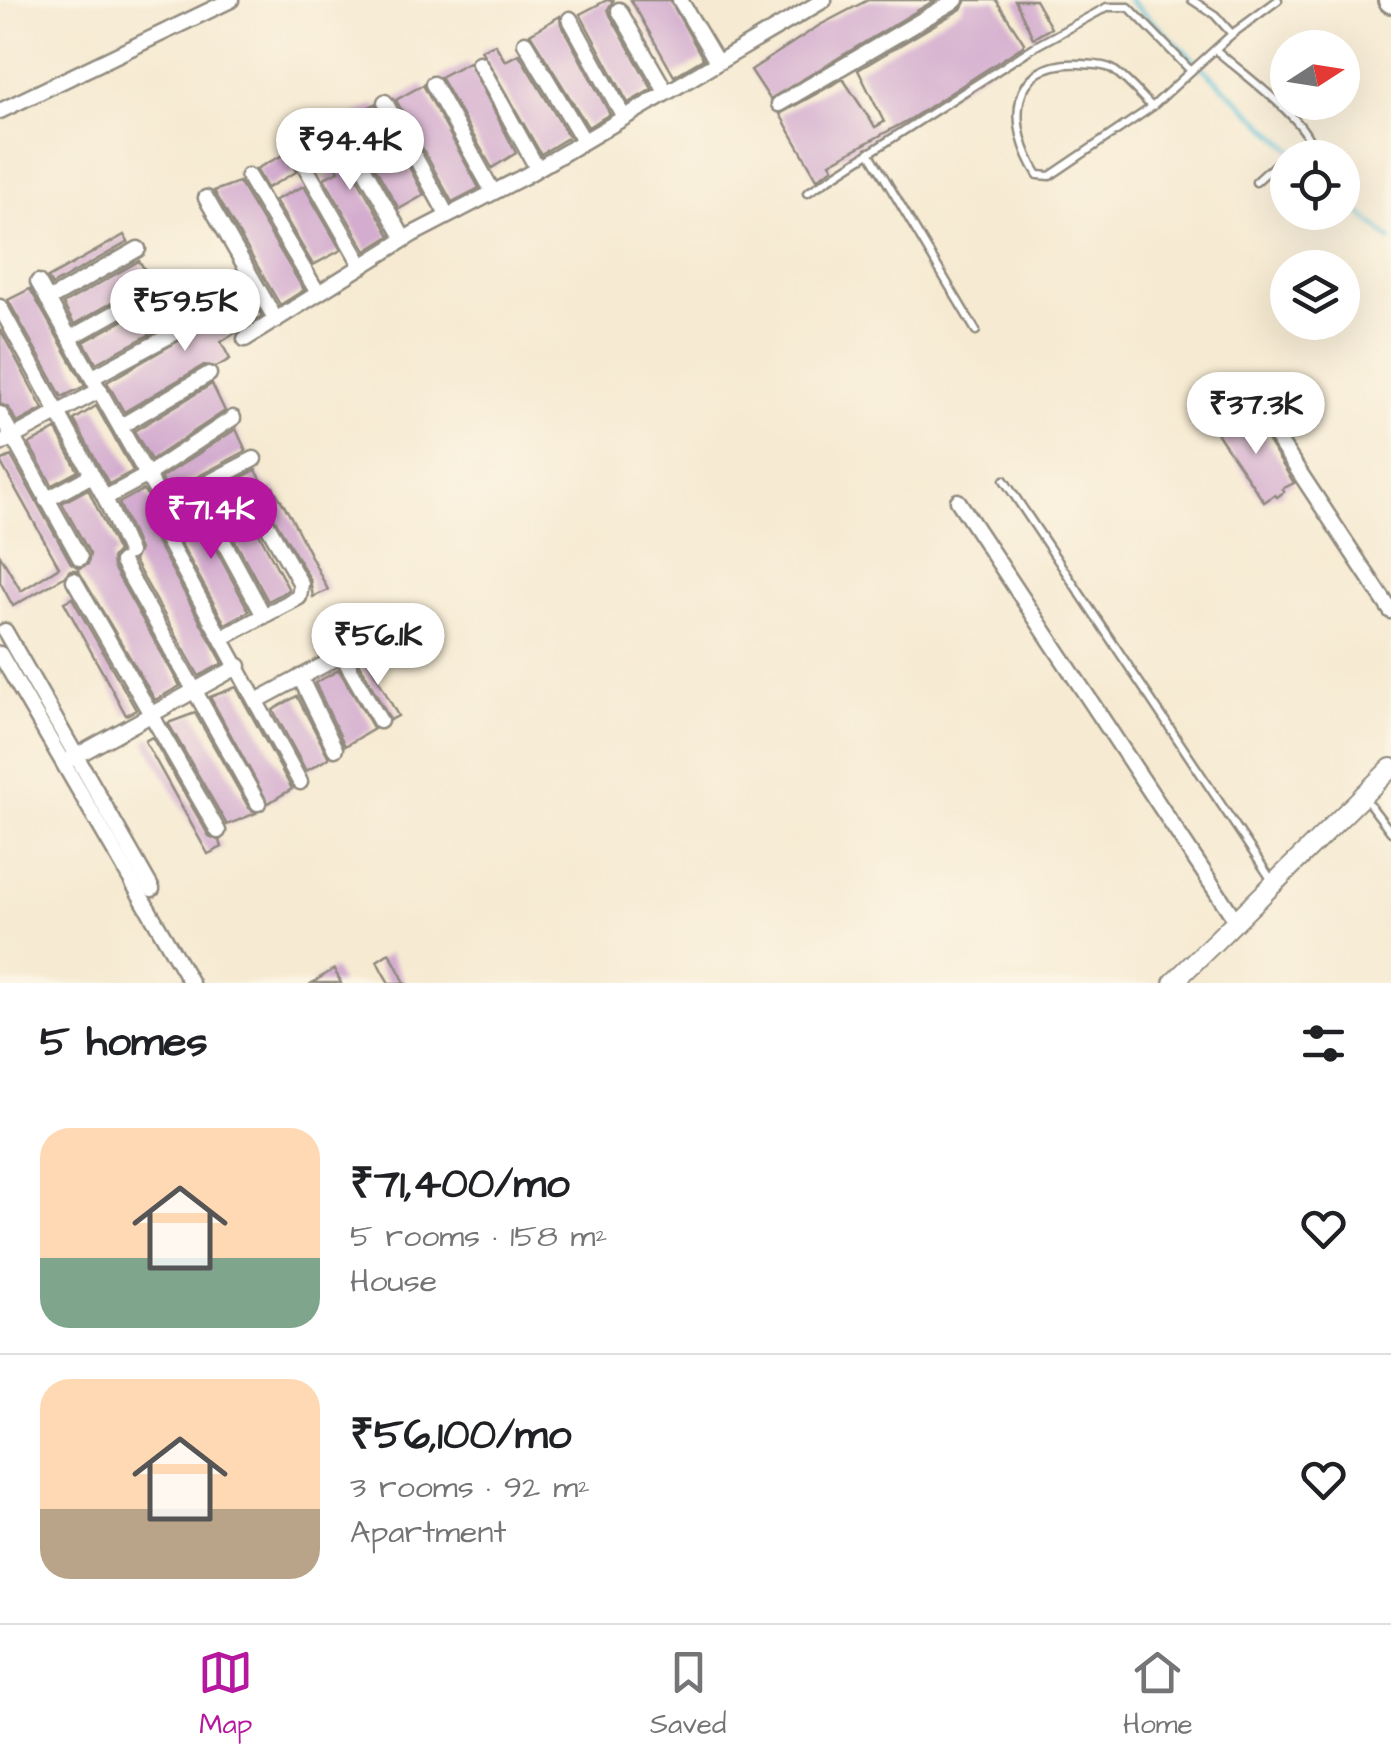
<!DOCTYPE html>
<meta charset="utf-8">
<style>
:root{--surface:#fff;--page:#f6f6f6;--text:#202124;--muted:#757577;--line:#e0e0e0;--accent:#b5179e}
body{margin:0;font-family:"Architects Daughter",sans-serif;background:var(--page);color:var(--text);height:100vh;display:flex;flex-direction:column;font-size:38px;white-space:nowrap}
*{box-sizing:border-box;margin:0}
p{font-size:32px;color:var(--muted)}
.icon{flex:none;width:55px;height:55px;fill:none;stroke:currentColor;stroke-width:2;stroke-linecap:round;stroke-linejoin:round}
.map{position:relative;height:983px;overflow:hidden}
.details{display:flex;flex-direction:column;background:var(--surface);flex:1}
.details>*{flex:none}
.needle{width:65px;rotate:78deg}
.fabs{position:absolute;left:1270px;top:30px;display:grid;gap:20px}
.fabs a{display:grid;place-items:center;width:90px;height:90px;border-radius:50%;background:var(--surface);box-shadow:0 10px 40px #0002;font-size:50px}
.price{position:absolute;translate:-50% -85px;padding:0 22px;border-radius:35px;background:#fff;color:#222;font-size:32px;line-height:65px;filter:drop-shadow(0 2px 5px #0008)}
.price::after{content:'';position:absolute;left:50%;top:60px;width:30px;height:22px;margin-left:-15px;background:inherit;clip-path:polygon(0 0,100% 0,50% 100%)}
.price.active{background:var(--accent);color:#fff}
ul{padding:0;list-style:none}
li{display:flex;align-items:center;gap:30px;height:250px;padding:0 40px}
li+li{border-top:2px solid var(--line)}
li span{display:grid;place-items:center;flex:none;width:280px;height:200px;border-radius:30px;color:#555}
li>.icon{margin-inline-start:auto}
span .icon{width:120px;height:120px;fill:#fffc;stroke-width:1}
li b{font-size:42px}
h2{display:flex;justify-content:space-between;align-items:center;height:120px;padding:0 40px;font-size:42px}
.dock{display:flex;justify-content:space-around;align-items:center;height:140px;border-top:2px solid var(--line);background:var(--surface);font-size:28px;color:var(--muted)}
.dock a{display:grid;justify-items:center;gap:5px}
.dock .active{color:var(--accent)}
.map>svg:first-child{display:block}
</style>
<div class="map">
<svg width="1391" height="983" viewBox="0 0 1391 983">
<rect width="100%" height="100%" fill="#fcf5e5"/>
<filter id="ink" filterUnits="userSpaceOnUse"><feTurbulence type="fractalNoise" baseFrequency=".01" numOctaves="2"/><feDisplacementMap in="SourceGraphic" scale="20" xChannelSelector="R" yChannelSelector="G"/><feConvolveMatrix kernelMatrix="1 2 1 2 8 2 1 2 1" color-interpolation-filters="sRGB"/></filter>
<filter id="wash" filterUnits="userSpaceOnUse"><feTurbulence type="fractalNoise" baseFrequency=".0048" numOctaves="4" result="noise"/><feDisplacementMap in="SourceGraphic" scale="40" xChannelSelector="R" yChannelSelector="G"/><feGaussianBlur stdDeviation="2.25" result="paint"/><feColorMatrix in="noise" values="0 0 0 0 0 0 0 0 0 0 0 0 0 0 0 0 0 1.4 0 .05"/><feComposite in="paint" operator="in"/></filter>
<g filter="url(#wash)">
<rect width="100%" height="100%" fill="#f6ead2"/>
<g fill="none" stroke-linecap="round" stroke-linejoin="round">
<g stroke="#5cc1da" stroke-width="4">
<polyline points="1129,0 1301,158"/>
<polyline points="1342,196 1391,240"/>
</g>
</g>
<g id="blocks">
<g fill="#d3accf">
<polygon points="607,0 613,1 608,9 610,15 652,89 628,103 580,14"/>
<polygon points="631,0 670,0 703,59 674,76"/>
<polygon points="868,0 935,0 770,99 751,70 820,25"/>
<polygon points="966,0 996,0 1024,43 1023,46 912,118 830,163 833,168 817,179 780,114 843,79 875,127 884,122 858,70 961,9"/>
<polygon points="1015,0 1035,0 1051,28 1033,38"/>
<polygon points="560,16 561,24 610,114 588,127 530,34"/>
<polygon points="495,44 505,61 519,54 569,137 541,154 481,50"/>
<polygon points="469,62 516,153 492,168 440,77"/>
<polygon points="423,85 479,188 452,202 396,100"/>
<polygon points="375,104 424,195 399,209 347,119"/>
<polygon points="331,132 390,236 366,251 324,178 339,171 330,154 315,162 305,146"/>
<polygon points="287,153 296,172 267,188 256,169"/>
<polygon points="239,182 304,290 280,305 214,191"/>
<polygon points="304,186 341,250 313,265 275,200"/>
<polygon points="124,235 128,242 52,285 48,278"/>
<polygon points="139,261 152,280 74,324 63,304"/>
<polygon points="237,274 262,316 221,342 230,359 216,367 204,365 124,412 107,382 194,332 242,310 225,279"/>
<polygon points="30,289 85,386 62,397 8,300"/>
<polygon points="164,298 175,321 96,363 84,342"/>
<polygon points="0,329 43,409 17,423 9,408 0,404"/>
<polygon points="212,384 225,411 151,460 134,431"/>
<polygon points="96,406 133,471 109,484 74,420"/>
<polygon points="1249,411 1294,483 1282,489 1284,492 1277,497 1275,495 1264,502 1217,433"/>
<polygon points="236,429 246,451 172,490 167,489 161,478"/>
<polygon points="56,430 78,471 52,485 29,444"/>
<polygon points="11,456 71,563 79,568 88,564 90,554 62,503 88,489 118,552 112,558 113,567 180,686 155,700 78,570 70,570 64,577 13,606 0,582 0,555 21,591 59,567 0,461"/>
<polygon points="256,470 267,490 273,487 291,517 328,590 313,597 310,579 252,481 244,481 222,496 230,513 244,505 289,590 268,601 217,508 213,504 204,503 199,508 199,518 249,611 225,624 174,531 166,526 159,527 155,535 156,541 223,663 199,676 134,561 139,549 119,503 143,490 159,510 177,510"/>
<polygon points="72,598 136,710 126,715 64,602"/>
<polygon points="365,655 398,716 390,720 357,659"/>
<polygon points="339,670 374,729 345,746 315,683"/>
<polygon points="236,687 292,789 268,803 210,697"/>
<polygon points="297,696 329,758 306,771 273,710"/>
<polygon points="195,713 249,808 256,813 227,825 168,723"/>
<polygon points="152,737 209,836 220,841 222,847 208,854 145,741"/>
<polygon points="389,953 395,963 405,983 389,983 383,973 377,961"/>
<polygon points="334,969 341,983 312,983"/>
</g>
</g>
</g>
<g filter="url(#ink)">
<use href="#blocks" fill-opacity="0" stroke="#908a7e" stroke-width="2.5"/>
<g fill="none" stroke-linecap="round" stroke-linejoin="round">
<g stroke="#908a7e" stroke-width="11">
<g id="service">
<polyline points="1192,0 1215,15 1232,34"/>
<path d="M1216,50C1239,71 1307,119 1312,148L1299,158"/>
<path d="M1152,107C1140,95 1126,78 1112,69C1103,64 1091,65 1081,64C1007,59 1007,127 1038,175L1050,176L1152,107L1191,71"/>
<polyline points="869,152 976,331"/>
<polyline points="1256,182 1279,161 1288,158"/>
<polyline points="807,193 1034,47 1107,7 1129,7 1191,71 1232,34 1278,0"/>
<polyline points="1004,480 1273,882"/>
<polyline points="1364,797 1391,832"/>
</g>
</g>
<g stroke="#908a7e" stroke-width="19">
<g id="minor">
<polyline points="680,0 717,62"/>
<polyline points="619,10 666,92"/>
<polyline points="570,19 624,117"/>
<polyline points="525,43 584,141"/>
<polyline points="479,63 537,168"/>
<polyline points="433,84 493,192"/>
<polyline points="385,102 447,215"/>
<polyline points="779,104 956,0"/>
<polyline points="0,111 231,0"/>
<polyline points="340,126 404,239"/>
<polyline points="297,152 362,266"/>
<polyline points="248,176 318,293"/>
<polyline points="206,198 276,320"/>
<polyline points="38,282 159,496 165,501 175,500 254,459"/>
<polyline points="48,300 138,249"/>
<polyline points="0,307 105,498 129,552"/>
<polyline points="70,338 163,286"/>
<polyline points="245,339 413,234 525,176 824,0"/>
<polyline points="93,377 184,328"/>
<polyline points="0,414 80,558"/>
<polyline points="1267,423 1391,611"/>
<polyline points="121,426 209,374"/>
<polyline points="0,444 100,390"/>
<polyline points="105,498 144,477 233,418"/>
<polyline points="46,500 92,475"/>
<polyline points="958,501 1236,921"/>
<polyline points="208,513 264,616"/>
<polyline points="165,536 300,782"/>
<polyline points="122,562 258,803"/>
<polyline points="74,580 218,831"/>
<polyline points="5,631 152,889"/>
<polyline points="222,638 299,597 301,584 248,491"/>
<polyline points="0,654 191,983"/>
<polyline points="300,677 335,749"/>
<polyline points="258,700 342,655 380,721"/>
<polyline points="69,760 239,666"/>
</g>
</g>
<g stroke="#908a7e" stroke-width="22">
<polyline id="tertiary" points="1173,983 1391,768"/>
</g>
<g stroke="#908a7e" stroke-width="28">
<polyline id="primary" points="1390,0 1391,1"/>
</g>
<use href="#service" stroke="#fff" stroke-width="6"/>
<use href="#minor" stroke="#fff" stroke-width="14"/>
<use href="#tertiary" stroke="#fff" stroke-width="18"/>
<use href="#primary" stroke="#fff" stroke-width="22"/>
</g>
</g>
</svg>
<div class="fabs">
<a><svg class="needle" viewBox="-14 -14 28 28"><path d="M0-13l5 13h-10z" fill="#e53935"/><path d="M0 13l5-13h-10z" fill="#757577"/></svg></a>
<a><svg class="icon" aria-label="locate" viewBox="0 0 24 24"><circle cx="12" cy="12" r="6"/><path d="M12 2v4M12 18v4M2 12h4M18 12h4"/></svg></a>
<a><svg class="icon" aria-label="layers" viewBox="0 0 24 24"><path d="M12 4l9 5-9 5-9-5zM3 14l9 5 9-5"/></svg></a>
</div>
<b class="price" style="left:350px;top:193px">₹94.4K</b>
<b class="price" style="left:185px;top:354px">₹59.5K</b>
<b class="price" style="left:1256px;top:457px">₹37.3K</b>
<b class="price active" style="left:211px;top:562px">₹71.4K</b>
<b class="price" style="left:378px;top:688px">₹56.1K</b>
</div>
<section class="details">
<h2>5 homes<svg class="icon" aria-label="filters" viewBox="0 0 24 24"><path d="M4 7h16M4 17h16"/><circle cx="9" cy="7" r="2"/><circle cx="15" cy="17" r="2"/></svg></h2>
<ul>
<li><span style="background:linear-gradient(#ffd9b3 65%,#7fa58c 0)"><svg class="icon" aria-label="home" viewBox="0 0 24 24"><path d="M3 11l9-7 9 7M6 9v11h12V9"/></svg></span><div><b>₹71,400/mo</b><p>5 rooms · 158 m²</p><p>House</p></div><svg class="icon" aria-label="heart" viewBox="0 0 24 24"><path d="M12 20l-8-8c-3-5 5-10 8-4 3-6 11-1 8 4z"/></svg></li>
<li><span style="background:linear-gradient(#ffd9b3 65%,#b9a48a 0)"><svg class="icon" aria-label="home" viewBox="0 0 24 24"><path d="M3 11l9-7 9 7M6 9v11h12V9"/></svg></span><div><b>₹56,100/mo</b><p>3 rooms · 92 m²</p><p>Apartment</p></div><svg class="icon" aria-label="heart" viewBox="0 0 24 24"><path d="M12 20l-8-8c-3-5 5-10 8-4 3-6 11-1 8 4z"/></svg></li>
</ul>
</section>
<nav class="dock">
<a class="active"><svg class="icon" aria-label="map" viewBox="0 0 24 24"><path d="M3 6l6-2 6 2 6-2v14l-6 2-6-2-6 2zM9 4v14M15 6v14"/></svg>Map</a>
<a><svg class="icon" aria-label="saved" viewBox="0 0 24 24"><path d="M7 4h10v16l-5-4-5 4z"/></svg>Saved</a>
<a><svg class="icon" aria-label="home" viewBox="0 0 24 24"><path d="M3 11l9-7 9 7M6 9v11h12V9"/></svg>Home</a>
</nav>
